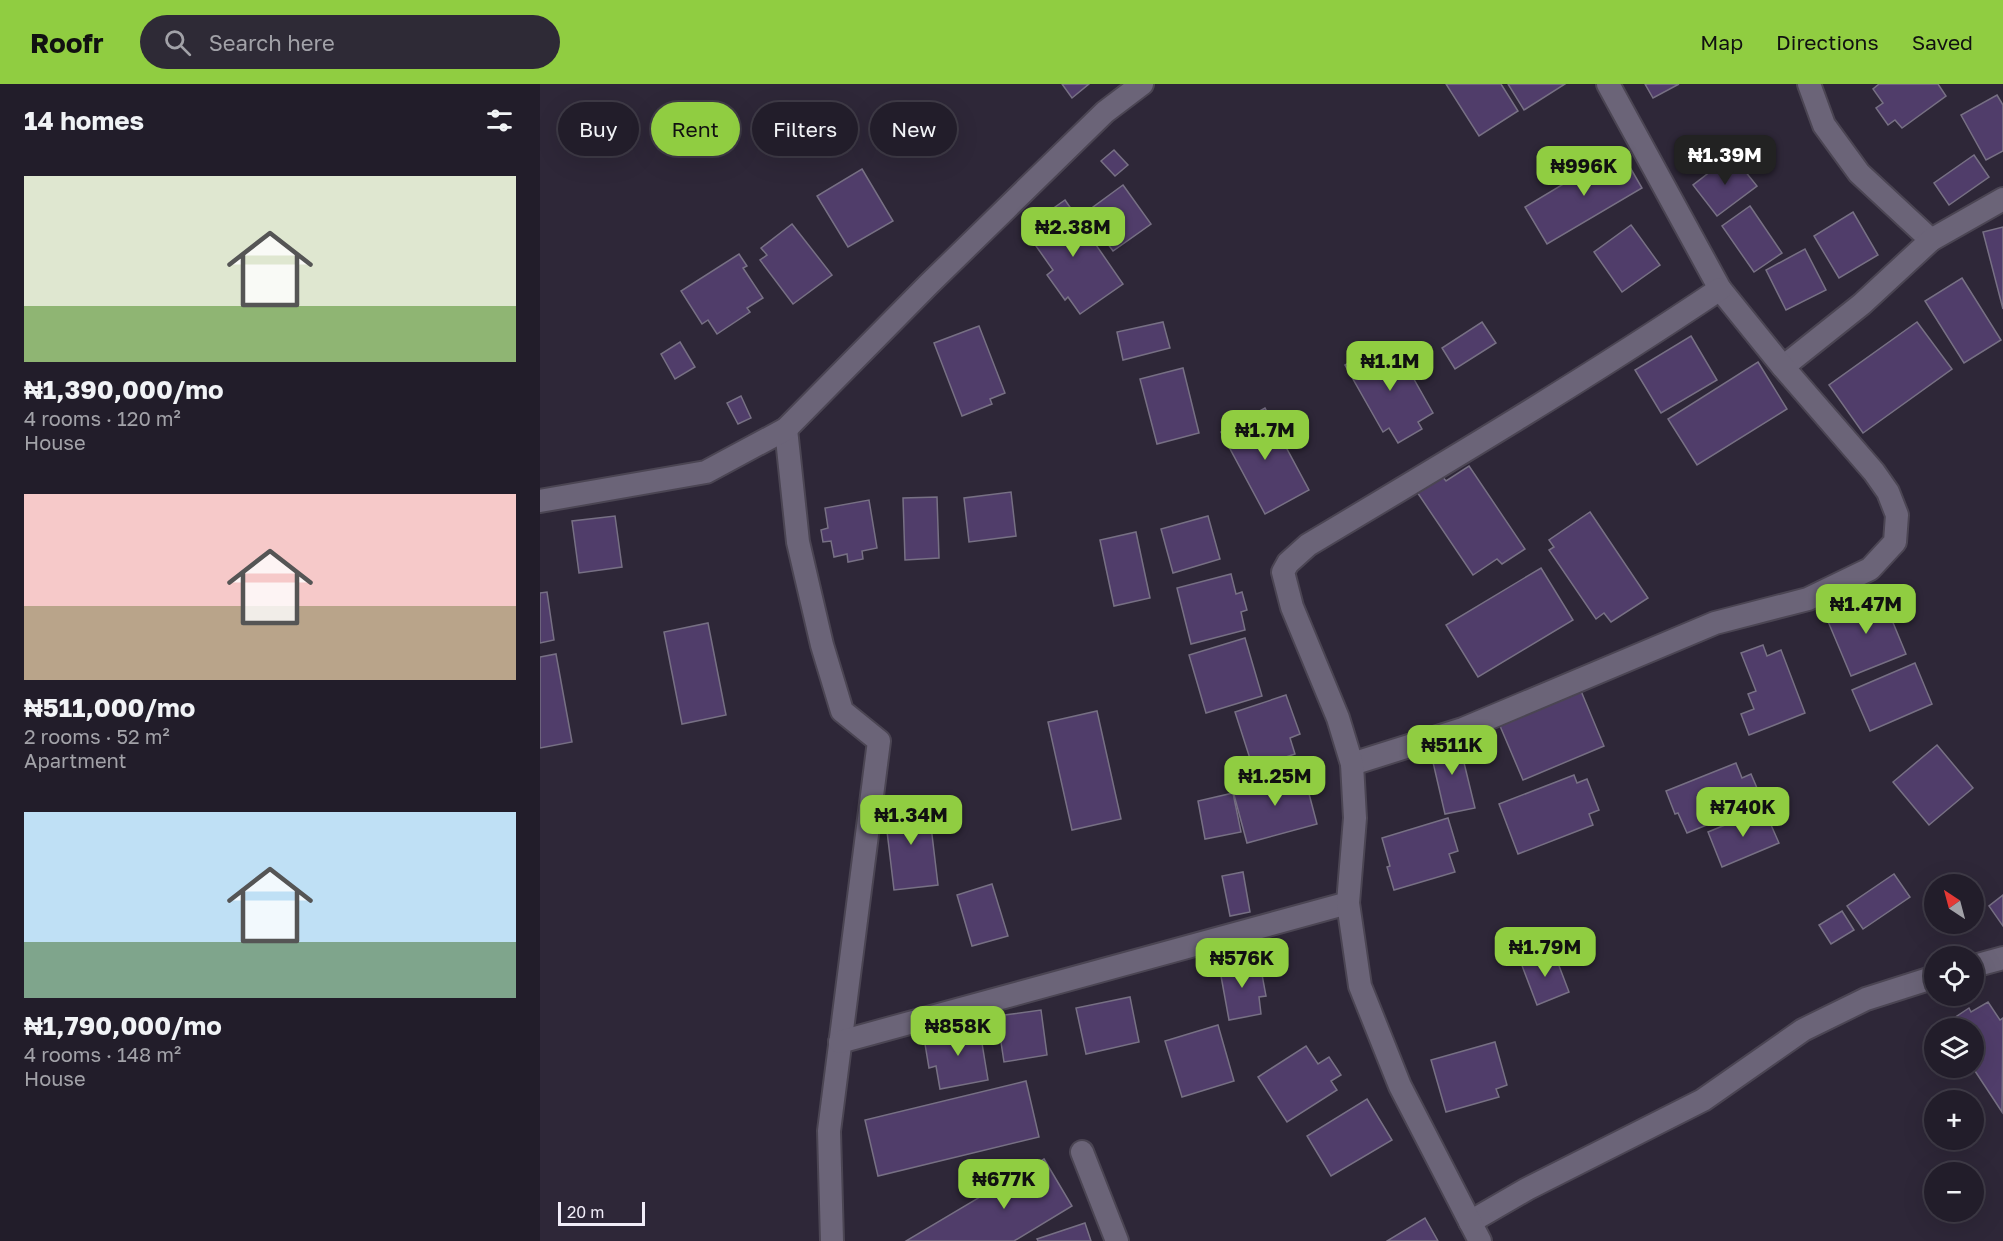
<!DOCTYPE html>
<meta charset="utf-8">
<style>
:root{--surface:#221d2a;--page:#2e2a36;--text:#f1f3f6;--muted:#a2a2a8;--line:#3f3b47;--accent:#90cd41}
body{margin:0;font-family:"Golos Text",sans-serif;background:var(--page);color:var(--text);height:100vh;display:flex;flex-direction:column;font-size:22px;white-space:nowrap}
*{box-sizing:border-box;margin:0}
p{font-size:20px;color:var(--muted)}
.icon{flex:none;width:33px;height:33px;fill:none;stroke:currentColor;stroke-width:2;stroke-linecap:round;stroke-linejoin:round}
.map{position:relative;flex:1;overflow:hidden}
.side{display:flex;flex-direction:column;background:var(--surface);width:540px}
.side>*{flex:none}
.hud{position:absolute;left:18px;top:18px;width:570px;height:54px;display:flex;gap:12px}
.needle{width:39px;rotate:324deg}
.tools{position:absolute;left:1384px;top:790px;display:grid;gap:12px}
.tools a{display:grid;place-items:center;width:60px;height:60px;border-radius:50%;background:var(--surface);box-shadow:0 6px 24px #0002,0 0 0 2px var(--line);font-size:30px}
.scale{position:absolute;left:18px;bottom:15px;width:87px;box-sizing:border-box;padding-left:6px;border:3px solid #f1edf8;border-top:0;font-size:16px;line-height:21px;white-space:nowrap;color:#f1edf8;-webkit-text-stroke:4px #2e2738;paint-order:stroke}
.price{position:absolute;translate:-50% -51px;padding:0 14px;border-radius:12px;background:var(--accent);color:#111;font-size:20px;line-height:39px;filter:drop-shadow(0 2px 3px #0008)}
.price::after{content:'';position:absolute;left:50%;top:36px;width:18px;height:14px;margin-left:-9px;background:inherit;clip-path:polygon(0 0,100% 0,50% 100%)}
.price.on{background:#222;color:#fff}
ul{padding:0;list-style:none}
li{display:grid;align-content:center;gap:12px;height:318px;padding:0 24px}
li span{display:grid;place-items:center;height:186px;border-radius:0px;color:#555}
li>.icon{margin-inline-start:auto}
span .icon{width:108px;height:108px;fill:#fffc;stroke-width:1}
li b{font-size:26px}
h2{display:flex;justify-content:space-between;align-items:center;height:72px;padding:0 24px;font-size:26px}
.pill{padding:0 21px;border-radius:27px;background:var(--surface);box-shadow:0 6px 24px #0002,0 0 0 2px var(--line);font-size:21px;line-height:54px}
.pill.on{background:var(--accent);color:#111}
header{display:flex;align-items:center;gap:36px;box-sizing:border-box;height:84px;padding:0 30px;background:var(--accent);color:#111}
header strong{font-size:28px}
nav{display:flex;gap:33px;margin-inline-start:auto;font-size:21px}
.search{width:420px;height:54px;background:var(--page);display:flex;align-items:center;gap:15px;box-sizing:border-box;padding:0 21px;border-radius:33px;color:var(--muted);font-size:22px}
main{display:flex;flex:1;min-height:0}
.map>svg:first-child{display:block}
</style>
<header>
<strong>Roofr</strong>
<div class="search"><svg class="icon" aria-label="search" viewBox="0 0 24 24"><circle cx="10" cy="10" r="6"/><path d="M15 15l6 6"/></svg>Search here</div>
<nav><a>Map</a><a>Directions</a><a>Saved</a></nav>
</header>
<main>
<section class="side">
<h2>14 homes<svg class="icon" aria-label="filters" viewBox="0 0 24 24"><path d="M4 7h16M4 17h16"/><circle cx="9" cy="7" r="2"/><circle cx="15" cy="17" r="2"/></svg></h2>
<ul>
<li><span style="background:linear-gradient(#dfe7d0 70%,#8fb573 0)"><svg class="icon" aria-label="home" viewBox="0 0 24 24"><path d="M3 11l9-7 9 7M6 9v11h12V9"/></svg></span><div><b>₦1,390,000/mo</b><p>4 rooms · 120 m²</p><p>House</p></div></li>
<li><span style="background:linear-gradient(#f6c9c9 60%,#b9a48a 0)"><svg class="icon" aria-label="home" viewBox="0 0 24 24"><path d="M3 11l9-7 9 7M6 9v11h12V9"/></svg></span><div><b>₦511,000/mo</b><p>2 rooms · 52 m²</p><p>Apartment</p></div></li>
<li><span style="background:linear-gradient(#bfe0f5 70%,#7fa58c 0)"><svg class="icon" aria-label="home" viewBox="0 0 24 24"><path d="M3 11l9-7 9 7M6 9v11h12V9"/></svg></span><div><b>₦1,790,000/mo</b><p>4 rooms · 148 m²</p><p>House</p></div></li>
</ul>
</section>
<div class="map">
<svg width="1463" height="1157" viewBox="0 0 1463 1157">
<rect width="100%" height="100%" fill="#2e2738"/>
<g fill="#503d6a" stroke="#777084" stroke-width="1.5">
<polygon points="522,0 549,0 532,14"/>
<polygon points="906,0 961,0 978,27 939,52"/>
<polygon points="968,0 1025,0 984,26"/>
<polygon points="1105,0 1139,0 1113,14"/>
<polygon points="1339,0 1398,0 1406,12 1362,44 1355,36 1348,41 1336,24 1343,19 1333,5"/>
<polygon points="1457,11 1463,21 1463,67 1446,76 1421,31"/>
<polygon points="574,66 588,81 575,92 561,77"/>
<polygon points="1080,66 1102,104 1007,160 985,123"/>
<polygon points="1192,71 1217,102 1177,132 1153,101"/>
<polygon points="1434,71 1449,93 1409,121 1394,99"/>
<polygon points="322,85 353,137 308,163 277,112"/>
<polygon points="583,101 611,140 573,167 545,129"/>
<polygon points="525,116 583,200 540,230 528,213 525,216 507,191 513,186 484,145"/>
<polygon points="1210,122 1242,169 1214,188 1182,142"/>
<polygon points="1313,128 1338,171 1299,194 1274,152"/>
<polygon points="252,140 292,191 253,220 220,176 227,171 221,164"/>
<polygon points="1091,141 1120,181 1082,208 1054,168"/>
<polygon points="1463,143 1463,225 1443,148"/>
<polygon points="1265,165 1286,206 1246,226 1226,186"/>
<polygon points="199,170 207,182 203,184 223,214 207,224 210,228 177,250 168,236 162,240 141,207"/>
<polygon points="1422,194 1461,256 1424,279 1385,217"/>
<polygon points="623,238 630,264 583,276 577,248"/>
<polygon points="942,238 956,259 915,285 902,264"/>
<polygon points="1377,238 1412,285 1323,349 1289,301"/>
<polygon points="439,242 465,309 450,315 452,320 422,332 394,259"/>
<polygon points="1151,252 1177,296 1121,329 1095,286"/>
<polygon points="140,258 155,283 135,295 121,270"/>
<polygon points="839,261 846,274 858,267 893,329 878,338 882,345 858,359 849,344 843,348 805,281"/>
<polygon points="1218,278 1247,325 1157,381 1128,335"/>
<polygon points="643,284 659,349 617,360 600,295"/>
<polygon points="201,312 211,334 198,340 187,319"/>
<polygon points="725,324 769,406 725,430 681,348"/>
<polygon points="929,382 985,465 962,480 957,475 933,491 877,408 902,392 906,397"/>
<polygon points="471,408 476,452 429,458 424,414"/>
<polygon points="397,413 399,474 365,476 363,414"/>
<polygon points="329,416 337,464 322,467 323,475 308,478 307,470 294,473 291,457 283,458 281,446 288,444 285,424"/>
<polygon points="1050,428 1108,514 1071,538 1064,529 1056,535 1009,466 1014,463 1009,456"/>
<polygon points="75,432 82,483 39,489 32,437"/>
<polygon points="668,432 680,475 633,489 621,445"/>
<polygon points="596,448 610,514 574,522 560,456"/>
<polygon points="1001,484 1033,536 938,593 906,541"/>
<polygon points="691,490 696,510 702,508 707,526 701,528 705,546 651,560 637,504"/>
<polygon points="7,508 14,556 0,559 0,509"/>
<polygon points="1321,511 1324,519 1342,512 1366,570 1311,592 1287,535 1306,527 1303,519"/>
<polygon points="168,539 186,631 142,640 124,548"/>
<polygon points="705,554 722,612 666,629 649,571"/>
<polygon points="1223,561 1227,572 1241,566 1265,629 1209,651 1201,630 1214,625 1208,610 1216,607 1201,569"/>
<polygon points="16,570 32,658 0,664 0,573"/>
<polygon points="1375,579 1392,620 1330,647 1312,606"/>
<polygon points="1041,607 1064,662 983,696 960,642"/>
<polygon points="746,611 760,650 750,654 755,670 713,684 695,628"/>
<polygon points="557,627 581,735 532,746 508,638"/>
<polygon points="918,654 935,724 905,730 889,661"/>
<polygon points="1397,661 1433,704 1389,741 1353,698"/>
<polygon points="1196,679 1202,694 1211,690 1223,718 1147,749 1138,729 1135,730 1126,707"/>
<polygon points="763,687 777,740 707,759 693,707"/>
<polygon points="1034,691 1037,699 1047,695 1059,726 1049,730 1053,741 978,770 959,720"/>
<polygon points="693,709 701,748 665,755 658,717"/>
<polygon points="388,717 398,801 354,806 344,722"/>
<polygon points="1224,725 1239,759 1182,783 1168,748"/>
<polygon points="908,734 918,767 909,770 915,788 854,806 847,783 850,782 842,754"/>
<polygon points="703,788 710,828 690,832 682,792"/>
<polygon points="1354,790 1370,813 1323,845 1307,822"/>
<polygon points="452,800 468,852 432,862 417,811"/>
<polygon points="1463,811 1463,842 1449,822"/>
<polygon points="1302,827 1314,846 1291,860 1279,841"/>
<polygon points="1013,866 1029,908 997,921 981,879"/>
<polygon points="713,875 715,886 721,885 726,912 719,913 721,930 689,936 679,881"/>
<polygon points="590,913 599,958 546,970 536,924"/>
<polygon points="1448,918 1460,936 1463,934 1462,1028 1433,984 1434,945 1408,945 1405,940 1429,924 1431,928"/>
<polygon points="501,926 507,971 464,978 457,932"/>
<polygon points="439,941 448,996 400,1005 396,982 389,984 385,960 392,959 390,950"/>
<polygon points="678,941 694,997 642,1013 625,957"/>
<polygon points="955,958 967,1001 956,1005 959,1013 906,1028 891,976"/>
<polygon points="766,962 778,980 789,973 801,991 791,997 797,1006 747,1038 718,993"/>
<polygon points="486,997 499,1053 338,1092 325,1036"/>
<polygon points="827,1015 852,1056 791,1092 767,1052"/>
<polygon points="504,1075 532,1122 474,1157 366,1157"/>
<polygon points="885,1134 898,1157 847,1157"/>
<polygon points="545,1139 551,1157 498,1157 497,1155"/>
</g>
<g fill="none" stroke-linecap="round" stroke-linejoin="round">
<g stroke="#4b4553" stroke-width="26">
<g id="minor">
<polyline points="1269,0 1284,41 1319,89 1391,156"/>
<polyline points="1243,283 1322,220 1391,156 1463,115"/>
<polyline points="246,345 258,458 282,561 302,627 339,657 289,1047 292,1157"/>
<polyline points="0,417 166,388 246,345 389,200 565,28 602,0"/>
<polyline points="812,680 923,645 1175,539 1268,515 1330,485 1355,458 1357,431 1348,408 1334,388 1243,283 1180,205 1068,0"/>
<polyline points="1434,882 1463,874"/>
<polyline points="300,958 808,819"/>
<polyline points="542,1068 577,1157"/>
<polyline points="930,1138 987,1105 1163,1016 1263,946 1326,915 1395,893"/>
<path d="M940,1157L860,1002L820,902L808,819L815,734L812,680L798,634L752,523L743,488L748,479L768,461C907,378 1046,295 1180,205"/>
</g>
</g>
<use href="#minor" stroke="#6b6478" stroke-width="22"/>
</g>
</svg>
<div class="tools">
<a><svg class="needle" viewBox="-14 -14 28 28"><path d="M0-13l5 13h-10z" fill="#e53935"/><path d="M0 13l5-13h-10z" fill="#a2a2a8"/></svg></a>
<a><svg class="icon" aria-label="locate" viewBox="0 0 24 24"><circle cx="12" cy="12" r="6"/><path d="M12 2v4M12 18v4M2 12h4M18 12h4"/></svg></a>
<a><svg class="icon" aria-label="layers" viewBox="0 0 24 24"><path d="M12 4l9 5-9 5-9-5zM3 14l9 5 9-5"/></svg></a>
<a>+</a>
<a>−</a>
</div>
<div class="scale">20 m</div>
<b class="price on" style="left:1185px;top:102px">₦1.39M</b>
<b class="price" style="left:1044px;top:113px">₦996K</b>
<b class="price" style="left:533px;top:174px">₦2.38M</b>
<b class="price" style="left:850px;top:308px">₦1.1M</b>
<b class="price" style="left:725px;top:377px">₦1.7M</b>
<b class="price" style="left:1326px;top:551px">₦1.47M</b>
<b class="price" style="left:912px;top:692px">₦511K</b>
<b class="price" style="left:735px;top:723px">₦1.25M</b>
<b class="price" style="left:1203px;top:754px">₦740K</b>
<b class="price" style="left:371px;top:762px">₦1.34M</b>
<b class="price" style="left:1005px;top:894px">₦1.79M</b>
<b class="price" style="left:702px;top:905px">₦576K</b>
<b class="price" style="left:418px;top:973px">₦858K</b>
<b class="price" style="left:464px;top:1126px">₦677K</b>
<div class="hud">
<a class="pill">Buy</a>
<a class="pill on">Rent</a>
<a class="pill">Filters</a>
<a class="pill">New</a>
</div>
</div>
</main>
